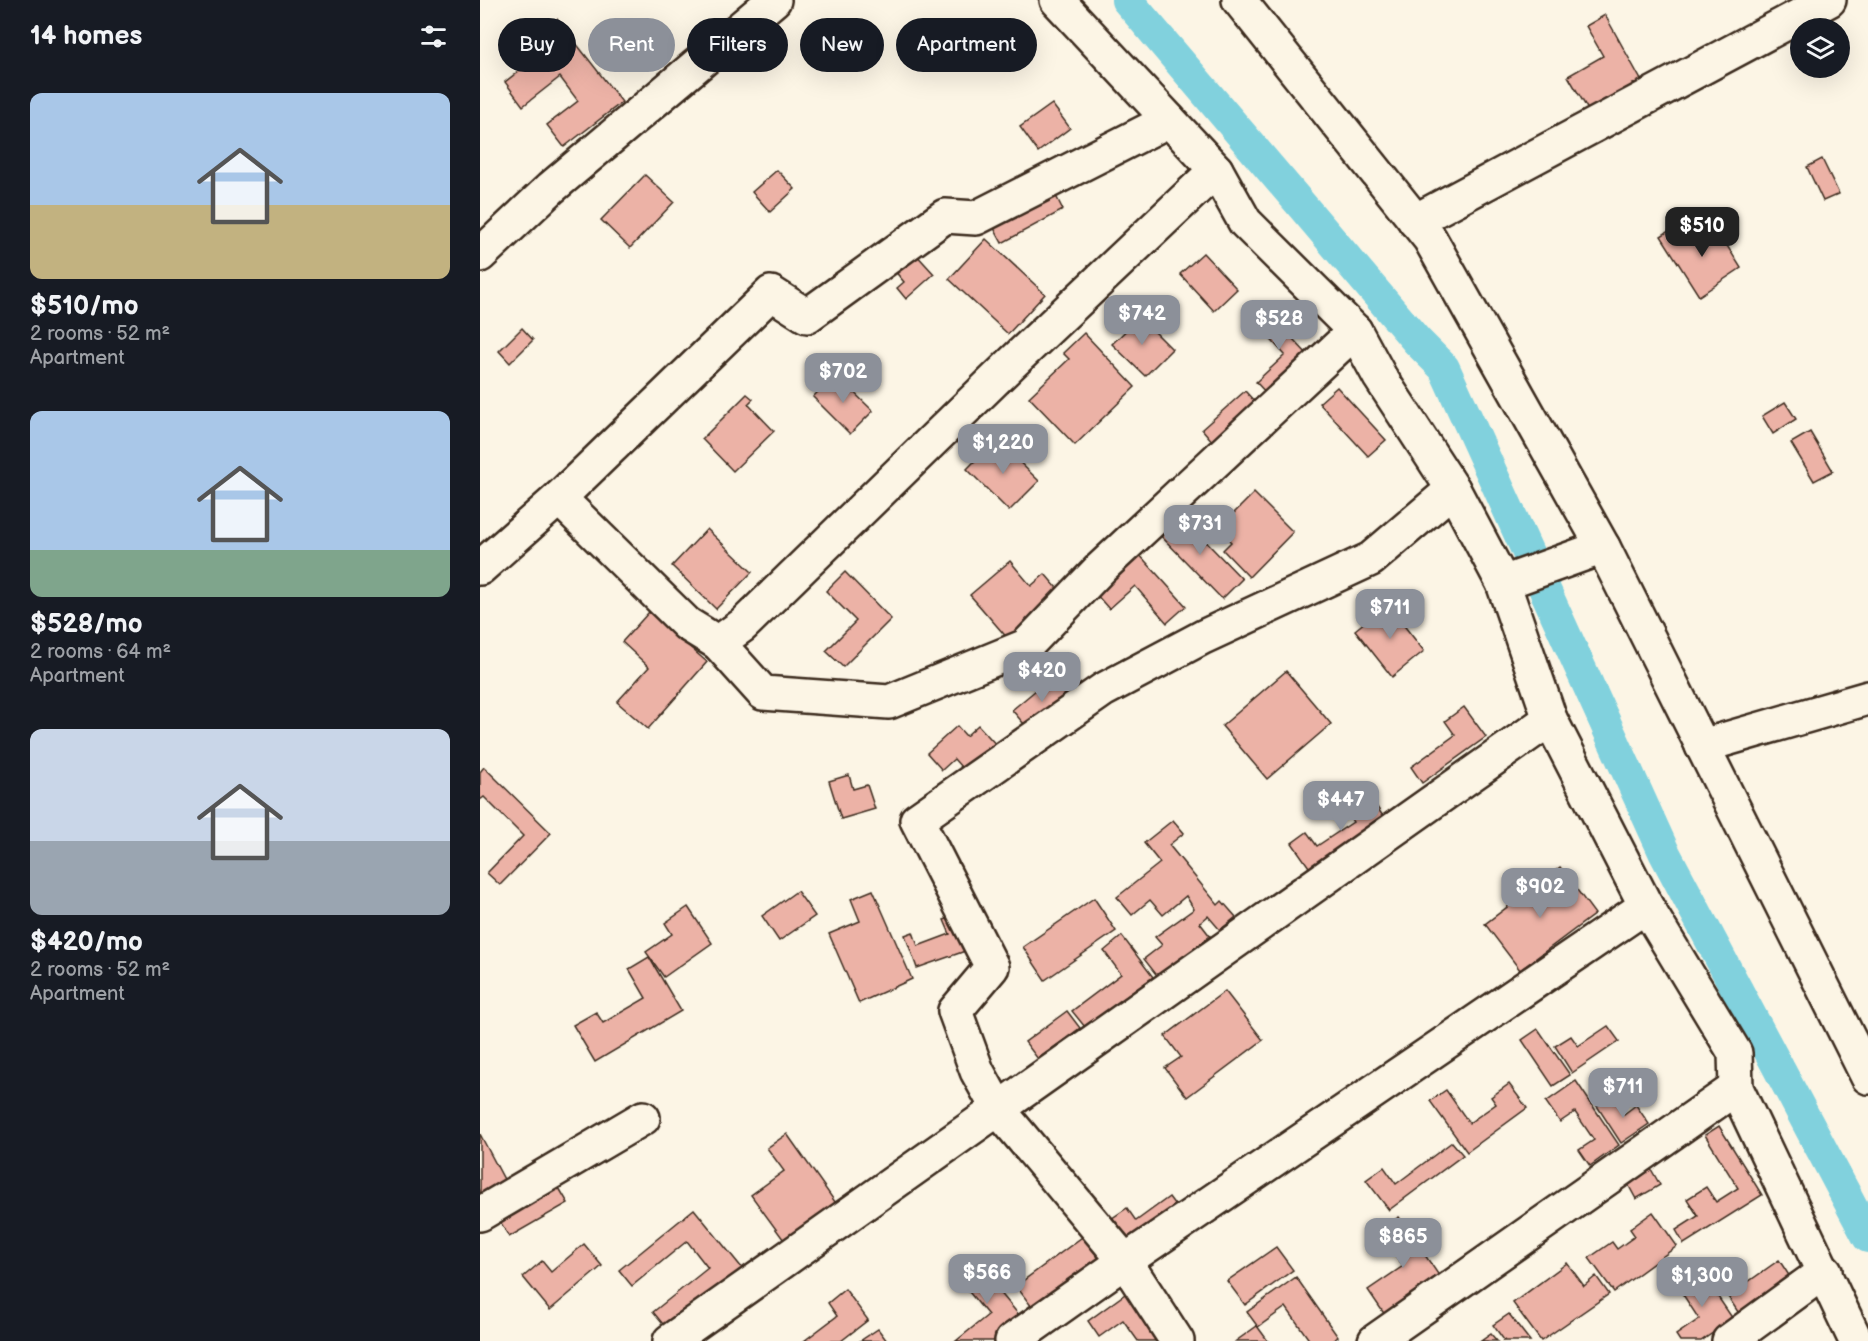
<!DOCTYPE html>
<meta charset="utf-8">
<style>
:root{--surface:#171b24;--page:#20242c;--text:#f1f3f6;--muted:#9ea1a6;--accent:#8c9099}
body{margin:0;font-family:"Balsamiq Sans",sans-serif;background:var(--page);color:var(--text);height:100vh;display:flex;flex-direction:column;font-size:22px;white-space:nowrap}
*{box-sizing:border-box;margin:0}
p{font-size:20px;color:var(--muted)}
.icon{flex:none;width:33px;height:33px;fill:none;stroke:currentColor;stroke-width:2;stroke-linecap:round;stroke-linejoin:round}
.map{position:relative;flex:1;overflow:hidden}
.details{display:flex;flex-direction:column;background:var(--surface);width:480px}
.details>*{flex:none}
.guide{position:absolute;left:18px;top:18px;width:570px;height:54px;display:flex;gap:12px}
.fabs{position:absolute;left:1310px;top:18px;display:grid;gap:12px}
.fabs a{display:grid;place-items:center;width:60px;height:60px;border-radius:50%;background:var(--surface);box-shadow:0 6px 24px #0002;font-size:30px}
.price{position:absolute;translate:-50% -51px;padding:0 14px;border-radius:12px;background:var(--accent);color:#fff;font-size:20px;line-height:39px;filter:drop-shadow(0 2px 3px #0008)}
.price::after{content:'';position:absolute;left:50%;top:36px;width:18px;height:14px;margin-left:-9px;background:inherit;clip-path:polygon(0 0,100% 0,50% 100%)}
.price.active{background:#222;color:#fff}
ul{padding:0;list-style:none}
li{display:grid;align-content:center;gap:12px;height:318px;padding:0 30px}
li span{display:grid;place-items:center;height:186px;border-radius:12px;color:#555}
li>.icon{margin-inline-start:auto}
span .icon{width:108px;height:108px;fill:#fffc;stroke-width:1}
li b{font-size:26px}
h2{display:flex;justify-content:space-between;align-items:center;height:72px;padding:0 30px;font-size:26px}
.chip{padding:0 21px;border-radius:27px;background:var(--surface);box-shadow:0 6px 24px #0002;font-size:21px;line-height:54px}
.chip.active{background:var(--accent);color:#fff}
main{display:flex;flex:1;min-height:0}
.map>svg:first-child{display:block}
</style>
<main>
<section class="details">
<h2>14 homes<svg class="icon" aria-label="filters" viewBox="0 0 24 24"><path d="M4 7h16M4 17h16"/><circle cx="9" cy="7" r="2"/><circle cx="15" cy="17" r="2"/></svg></h2>
<ul>
<li><span style="background:linear-gradient(#a9c7e8 60%,#c2b280 0)"><svg class="icon" aria-label="home" viewBox="0 0 24 24"><path d="M3 11l9-7 9 7M6 9v11h12V9"/></svg></span><div><b>$510/mo</b><p>2 rooms · 52 m²</p><p>Apartment</p></div></li>
<li><span style="background:linear-gradient(#a9c7e8 75%,#7fa58c 0)"><svg class="icon" aria-label="home" viewBox="0 0 24 24"><path d="M3 11l9-7 9 7M6 9v11h12V9"/></svg></span><div><b>$528/mo</b><p>2 rooms · 64 m²</p><p>Apartment</p></div></li>
<li><span style="background:linear-gradient(#c9d6e8 60%,#9aa5b1 0)"><svg class="icon" aria-label="home" viewBox="0 0 24 24"><path d="M3 11l9-7 9 7M6 9v11h12V9"/></svg></span><div><b>$420/mo</b><p>2 rooms · 52 m²</p><p>Apartment</p></div></li>
</ul>
</section>
<div class="map">
<svg width="1388" height="1341" viewBox="0 0 1388 1341">
<rect width="100%" height="100%" fill="#fcf5e5"/>
<filter id="ink" filterUnits="userSpaceOnUse"><feTurbulence type="fractalNoise" baseFrequency=".0167" numOctaves="2"/><feDisplacementMap in="SourceGraphic" scale="12" xChannelSelector="R" yChannelSelector="G"/><feConvolveMatrix kernelMatrix="1 2 1 2 8 2 1 2 1" color-interpolation-filters="sRGB"/></filter>
<g filter="url(#ink)">
<g fill="none" stroke-linecap="round" stroke-linejoin="round">
<polyline stroke="#81d1dd" stroke-width="32" points="647,0 937,341 964,368 1184,852 1388,1237"/>
</g>
<g fill="#ecb2a6" stroke="#3b2a1e" stroke-width="1.5">
<polygon points="1125,15 1161,80 1108,110 1088,76 1123,56 1106,26"/>
<polygon points="77,19 142,102 84,147 67,125 98,101 80,77 43,106 25,82 68,48 57,34"/>
<polygon points="572,104 590,128 558,152 540,127"/>
<polygon points="1342,159 1359,194 1343,201 1327,167"/>
<polygon points="297,170 315,189 290,212 272,192"/>
<polygon points="165,175 194,202 150,248 121,220"/>
<polygon points="576,196 583,210 522,243 514,228"/>
<polygon points="1201,223 1213,243 1236,228 1261,268 1219,296 1181,236"/>
<polygon points="506,239 565,294 528,334 469,279"/>
<polygon points="434,252 454,274 426,299 417,288 424,282 414,270"/>
<polygon points="723,253 757,289 734,311 700,274"/>
<polygon points="784,308 828,355 787,394 776,382 805,355 772,319"/>
<polygon points="660,317 692,349 665,376 632,344"/>
<polygon points="42,328 53,340 30,363 19,351"/>
<polygon points="604,333 655,387 595,445 549,397 589,359 583,353"/>
<polygon points="355,374 393,411 370,434 333,397"/>
<polygon points="857,387 906,440 888,456 839,403"/>
<polygon points="765,391 776,403 733,442 722,429"/>
<polygon points="267,394 273,399 268,404 294,431 253,471 222,439"/>
<polygon points="1305,402 1316,419 1293,434 1282,416"/>
<polygon points="1330,432 1353,471 1334,481 1311,443"/>
<polygon points="516,439 559,481 529,511 487,469"/>
<polygon points="774,493 813,532 769,577 743,550 751,542 738,529"/>
<polygon points="699,514 762,579 742,599 679,534"/>
<polygon points="227,529 272,572 236,609 192,566"/>
<polygon points="657,552 706,606 687,623 655,586 629,609 614,592"/>
<polygon points="530,561 551,586 565,574 582,594 529,640 490,595"/>
<polygon points="365,572 411,619 363,667 346,651 376,621 346,591"/>
<polygon points="907,604 944,651 912,677 875,630"/>
<polygon points="169,612 227,662 168,729 137,702 169,667 142,642"/>
<polygon points="806,671 851,724 787,779 742,726"/>
<polygon points="574,675 593,696 550,731 532,710"/>
<polygon points="984,707 1006,737 942,783 931,767 975,735 965,721"/>
<polygon points="498,725 519,748 489,776 474,759 462,770 447,753 477,726 486,736"/>
<polygon points="4,767 71,833 20,885 7,873 43,836 4,797 0,800 0,772"/>
<polygon points="369,775 373,789 387,785 395,809 361,819 349,781"/>
<polygon points="886,791 905,819 831,870 812,843 827,832 837,846 873,822 863,807"/>
<polygon points="693,820 704,833 689,845 738,905 742,901 756,917 740,930 728,916 720,923 730,936 679,978 664,959 682,945 675,937 714,909 706,896 683,915 670,900 652,915 637,897 680,863 664,843"/>
<polygon points="1080,867 1115,914 1040,970 1005,924"/>
<polygon points="393,890 432,979 379,1003 349,934 380,921 371,899"/>
<polygon points="317,891 335,916 299,941 282,916"/>
<polygon points="614,898 636,931 565,980 543,947"/>
<polygon points="208,907 232,943 184,977 166,952 192,934 185,923"/>
<polygon points="479,915 491,949 437,968 425,935 433,932 438,946 470,934 464,920"/>
<polygon points="642,936 673,977 605,1027 592,1011 641,974 624,951"/>
<polygon points="169,957 201,1011 115,1062 93,1025 116,1012 123,1023 166,998 149,969"/>
<polygon points="745,991 783,1040 707,1097 685,1068 701,1057 685,1036"/>
<polygon points="587,1011 600,1028 558,1059 545,1042"/>
<polygon points="1128,1026 1139,1041 1092,1073 1075,1046 1091,1036 1098,1046"/>
<polygon points="1058,1029 1090,1075 1073,1086 1042,1040"/>
<polygon points="1096,1081 1139,1145 1110,1166 1099,1150 1114,1140 1095,1112 1080,1122 1066,1102"/>
<polygon points="1029,1084 1047,1108 987,1152 950,1101 966,1090 989,1123 1016,1104 1011,1097"/>
<polygon points="1132,1096 1144,1114 1156,1105 1169,1124 1141,1143 1117,1106"/>
<polygon points="1239,1126 1282,1195 1204,1244 1196,1230 1218,1216 1207,1199 1226,1187 1236,1202 1258,1188 1225,1135"/>
<polygon points="0,1134 28,1187 0,1202"/>
<polygon points="307,1134 358,1206 306,1243 271,1195 304,1171 287,1148"/>
<polygon points="972,1142 983,1155 909,1210 886,1180 904,1167 916,1184"/>
<polygon points="1167,1162 1180,1185 1156,1199 1143,1175"/>
<polygon points="75,1181 88,1203 29,1237 16,1214"/>
<polygon points="689,1197 701,1213 650,1250 628,1221 647,1208 656,1221"/>
<polygon points="214,1209 262,1268 187,1329 173,1312 228,1268 207,1241 152,1286 139,1270"/>
<polygon points="1173,1212 1197,1246 1134,1292 1109,1258 1132,1242 1137,1249 1155,1236 1150,1229"/>
<polygon points="919,1217 960,1277 905,1315 888,1290 923,1266 898,1230"/>
<polygon points="609,1232 631,1261 558,1315 536,1286"/>
<polygon points="104,1244 122,1266 70,1310 43,1277 62,1261 71,1272"/>
<polygon points="796,1247 813,1270 765,1305 747,1281"/>
<polygon points="489,1255 544,1321 519,1341 476,1341 508,1315 471,1270"/>
<polygon points="1299,1260 1312,1280 1260,1315 1237,1280 1254,1269 1265,1284"/>
<polygon points="1087,1263 1104,1286 1116,1276 1129,1294 1061,1341 1033,1303"/>
<polygon points="1219,1269 1253,1319 1221,1341 1200,1341 1196,1335 1219,1319 1196,1284"/>
<polygon points="816,1277 858,1337 852,1341 830,1341 806,1307 778,1327 767,1312"/>
<polygon points="365,1289 388,1320 361,1341 324,1341 357,1316 348,1303"/>
<polygon points="652,1289 689,1341 658,1341 643,1320 619,1337 608,1321"/>
<polygon points="1029,1314 1050,1341 1022,1341 1024,1340 1013,1325"/>
<polygon points="777,1326 788,1341 756,1341"/>
<polygon points="398,1329 407,1341 380,1341"/>
<polygon points="1011,1334 1017,1341 1001,1341"/>
</g>
<g fill="none" stroke-linecap="round" stroke-linejoin="round">
<g stroke="#3b2a1e" stroke-width="38">
<g id="minor">
<polyline points="577,0 736,170 765,222 875,331 900,377 973,489 1023,583 1070,719 1166,906 1255,1053 1256,1088 1376,1341"/>
<polyline points="759,0 950,239 1123,547 1388,1077"/>
<polyline points="935,221 1349,0"/>
<polyline points="0,255 71,188 294,0"/>
<polyline points="79,498 207,624 238,643 263,625 531,364 736,170"/>
<polyline points="0,568 79,498 291,293 327,316 465,216 496,218 689,120"/>
<polyline points="1023,583 1123,547"/>
<polyline points="238,643 283,693 409,702 546,646 621,568 875,331"/>
<polyline points="1222,746 1388,698"/>
<polyline points="0,1214 163,1118"/>
<polyline points="190,1341 1070,719"/>
<polyline points="532,1341 645,1261 1166,906"/>
<polyline points="697,1341 645,1261 518,1109 497,1071 475,1011 512,967 437,820 623,690 723,637 891,559 973,489"/>
<polyline points="895,1341 1256,1088"/>
<polyline points="1249,1341 1345,1271"/>
</g>
</g>
<use href="#minor" stroke="#fcf5e5" stroke-width="33"/>
</g>
</g>
</svg>
<div class="fabs">
<a><svg class="icon" aria-label="layers" viewBox="0 0 24 24"><path d="M12 4l9 5-9 5-9-5zM3 14l9 5 9-5"/></svg></a>
</div>
<b class="price active" style="left:1222px;top:258px">$510</b>
<b class="price" style="left:662px;top:346px">$742</b>
<b class="price" style="left:799px;top:351px">$528</b>
<b class="price" style="left:363px;top:404px">$702</b>
<b class="price" style="left:523px;top:475px">$1,220</b>
<b class="price" style="left:720px;top:556px">$731</b>
<b class="price" style="left:910px;top:640px">$711</b>
<b class="price" style="left:562px;top:703px">$420</b>
<b class="price" style="left:861px;top:832px">$447</b>
<b class="price" style="left:1060px;top:919px">$902</b>
<b class="price" style="left:1143px;top:1119px">$711</b>
<b class="price" style="left:923px;top:1269px">$865</b>
<b class="price" style="left:507px;top:1305px">$566</b>
<b class="price" style="left:1222px;top:1308px">$1,300</b>
<div class="guide">
<a class="chip">Buy</a>
<a class="chip active">Rent</a>
<a class="chip">Filters</a>
<a class="chip">New</a>
<a class="chip">Apartment</a>
</div>
</div>
</main>
